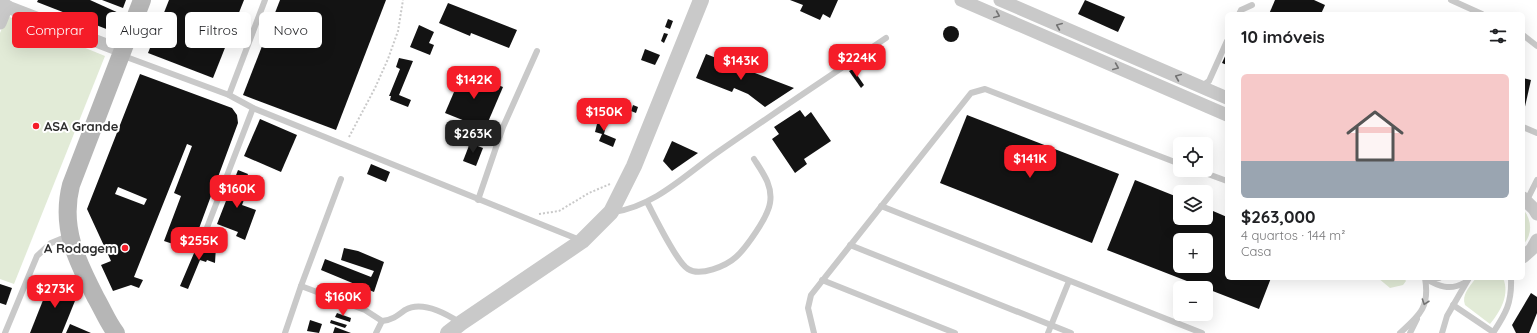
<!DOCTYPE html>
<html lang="pt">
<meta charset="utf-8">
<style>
:root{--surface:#fff;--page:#f2f2f2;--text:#202124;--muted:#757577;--accent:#f51c28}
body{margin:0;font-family:Quicksand,sans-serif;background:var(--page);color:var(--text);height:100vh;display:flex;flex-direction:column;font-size:15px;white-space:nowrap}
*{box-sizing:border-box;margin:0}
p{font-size:13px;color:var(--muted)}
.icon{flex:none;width:22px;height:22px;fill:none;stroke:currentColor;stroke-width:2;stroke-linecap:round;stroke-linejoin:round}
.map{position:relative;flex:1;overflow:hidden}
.drawer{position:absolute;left:1225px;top:12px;width:300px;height:268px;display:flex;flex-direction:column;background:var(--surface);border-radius:6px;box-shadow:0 4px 16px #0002}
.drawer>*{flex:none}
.hud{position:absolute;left:12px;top:12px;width:380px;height:36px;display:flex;gap:8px}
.fabs{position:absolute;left:1173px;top:137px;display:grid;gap:8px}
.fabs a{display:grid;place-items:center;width:40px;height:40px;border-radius:6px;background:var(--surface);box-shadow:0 4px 16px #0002;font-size:20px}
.price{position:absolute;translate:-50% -34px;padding:0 9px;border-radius:8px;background:var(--accent);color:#fff;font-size:13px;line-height:26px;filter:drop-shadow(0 1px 2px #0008)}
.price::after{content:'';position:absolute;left:50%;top:24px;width:12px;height:9px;margin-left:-6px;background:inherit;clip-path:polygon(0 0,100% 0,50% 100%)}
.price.active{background:#222;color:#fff}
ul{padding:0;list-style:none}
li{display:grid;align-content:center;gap:8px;height:212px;padding:0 16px}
li span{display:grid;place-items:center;height:124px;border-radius:6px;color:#555}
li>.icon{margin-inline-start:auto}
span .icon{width:72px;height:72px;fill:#fffc;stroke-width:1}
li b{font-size:17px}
h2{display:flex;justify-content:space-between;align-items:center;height:48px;padding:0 16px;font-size:17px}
.pill{padding:0 14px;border-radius:6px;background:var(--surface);box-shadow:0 4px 16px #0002;font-size:14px;line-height:36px}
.pill.active{background:var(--accent);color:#fff}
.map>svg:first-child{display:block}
</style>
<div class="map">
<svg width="1537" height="333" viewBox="0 0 1537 333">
<rect width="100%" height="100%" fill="#fff"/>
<g fill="#e2ebd7">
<polygon points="7,16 105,56 14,284 0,279 0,33"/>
<path d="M1523,209C1532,220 1533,234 1523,245Z"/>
<polygon points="1378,278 1404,278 1406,281 1403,285 1390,288"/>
<path d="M1476,278H1503C1510,294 1501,311 1490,324L1465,305C1461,295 1470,286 1476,278Z"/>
</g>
<g fill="#131313" fill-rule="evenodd">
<polygon points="38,0 90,0 121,14 114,32 37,2"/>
<polygon points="102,0 126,0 123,8"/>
<polygon points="169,0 244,0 213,78 148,53"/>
<polygon points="280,0 386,0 336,130 243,95"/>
<polygon points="790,0 838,0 830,18 823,14 820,20 800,11 803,5"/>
<polygon points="1085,0 1125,17 1118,32 1078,14"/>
<polygon points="1275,0 1314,0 1325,5 1321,14 1269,14"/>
<polygon points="448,3 517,30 509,48 471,33 470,36 439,23"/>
<polygon points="668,19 673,21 670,29 665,27"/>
<polygon points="419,25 434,32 429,43 434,45 430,55 410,47"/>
<circle cx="951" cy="34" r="8"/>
<polygon points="664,33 668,34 664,43 661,41"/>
<polygon points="645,49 660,55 655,65 641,60"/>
<polygon points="1227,52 1227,65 1222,63"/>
<polygon points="706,54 742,68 794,88 765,107 748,94 734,88 732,92 696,78"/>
<polygon points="399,58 413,61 399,95 411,100 408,107 390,100 391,96 389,96 400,69 396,67"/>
<polygon points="853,69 864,85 861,88 849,71"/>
<polygon points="463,71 503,87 485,129 445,113"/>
<path d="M140,74L232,108L237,115L238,123L191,250L164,241L181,196L174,193L192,146L187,144L134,277L143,280L139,288L131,285L113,291L101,265L111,261L87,209ZM118,187L147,199L144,205L115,194Z"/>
<polygon points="1523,78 1531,80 1524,111 1523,111"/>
<polygon points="633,105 638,107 636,113 631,111"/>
<polygon points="800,110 805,117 811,112 831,141 804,159 807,164 795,173 772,139 779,134 774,127"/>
<polygon points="967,115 1119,174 1092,243 940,183"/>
<polygon points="599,116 608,118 604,134 616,139 613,147 599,141 602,134 595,132"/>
<polygon points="260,119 297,135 281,172 244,156"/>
<polygon points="672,141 698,153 672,171 663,161"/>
<polygon points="470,143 483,148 476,166 463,161"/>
<polygon points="371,164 390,172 386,182 367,174"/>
<polygon points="238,170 248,174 242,190 247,192 242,205 256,210 245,240 236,236 238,232 217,224"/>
<path d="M1135,180L1180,198V218H1206V208L1227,217V278H1271L1259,309L1107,250ZM1180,240H1206V266H1180Z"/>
<polygon points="200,239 216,246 215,263 207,260 206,262 200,260 188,289 180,286"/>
<polygon points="344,248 358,251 384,262 374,292 321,270 325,259 371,277 374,271 341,260"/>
<polygon points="51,280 79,291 62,333 30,333"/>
<polygon points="0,284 12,288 6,305 0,303"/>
<polygon points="1531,293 1537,297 1537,313 1529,333 1516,333 1512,325"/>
<polygon points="337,313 351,318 350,322 335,317"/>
<polygon points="310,320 322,324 319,333 307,331"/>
<polygon points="331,320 347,325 345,328 330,323"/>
<polygon points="70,324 91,333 66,333"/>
<polygon points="335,327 351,333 333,333"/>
</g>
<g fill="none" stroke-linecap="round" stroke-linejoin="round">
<g stroke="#c9c9c9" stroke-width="2" stroke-dasharray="2 2" stroke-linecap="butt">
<polyline points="349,137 375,88 388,59 398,31 403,0"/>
<polyline points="539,214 559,211 589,193 610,184"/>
</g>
<g stroke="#c9c9c9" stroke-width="6">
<polyline points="1451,0 1482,14"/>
<polyline points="1239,14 1241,10 1252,5"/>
<polyline points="1523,35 1537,46"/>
<polyline points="124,54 129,58 229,95 253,108 580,240"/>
<polyline points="1201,87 1209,81 1227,41"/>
<polyline points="229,95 265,0"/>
<polyline points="1523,127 1537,133"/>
<polyline points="1197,170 1227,181"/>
<polyline points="478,200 503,127 537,51"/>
<polyline points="1527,200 1537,180"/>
<path d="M647,202C654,215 677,263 688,269C700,277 726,266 736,257C746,248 768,217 770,203C773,186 763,173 754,159"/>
<polyline points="881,206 1202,333"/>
<path d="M614,212C655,206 685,175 718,152C774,113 830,76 886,38"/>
<polyline points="203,238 253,108"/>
<polyline points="850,245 1071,333"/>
<path d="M1426,279C1438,286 1450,291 1464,283"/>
<polyline points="822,280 955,333"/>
<polyline points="301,286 341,179"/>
<polyline points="1453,305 1493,332"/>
<polyline points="5,333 37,256 51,243 68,236"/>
<polyline points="285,333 301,286 365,310 382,321"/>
<path d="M376,333L382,321C392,320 397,316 405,310C422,300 445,313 459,322"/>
<polyline points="814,333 808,308 811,295 971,93 985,89 1180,164"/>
<polyline points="1048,333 1069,281"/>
<path d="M1400,333C1420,315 1430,307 1425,278H1439"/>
<polyline points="1410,333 1417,319"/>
<polyline points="1442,333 1447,316 1469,278"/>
<path d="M1493,333C1506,313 1512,303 1511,278"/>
</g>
<g stroke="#c9c9c9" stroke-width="13">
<polyline points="961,0 1227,115"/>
<polyline points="1000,0 1227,98"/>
<polyline points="0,4 122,51"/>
<polyline points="0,23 7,6"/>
<polyline points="1523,198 1534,209 1537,214"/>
<polyline points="1523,257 1532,249 1537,240"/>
</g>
<polyline stroke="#c9c9c9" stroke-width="16" points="448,333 461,323 582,241 611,212 634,166 701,0"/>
<path stroke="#b6b6b6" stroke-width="18" d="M116,333C108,323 103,310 96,298C77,261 60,228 71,185L142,0"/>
</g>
<defs><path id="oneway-chevron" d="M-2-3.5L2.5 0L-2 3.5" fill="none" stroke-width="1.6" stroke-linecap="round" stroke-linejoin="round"/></defs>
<g stroke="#737373">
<use href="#oneway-chevron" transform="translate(997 15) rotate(23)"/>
<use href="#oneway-chevron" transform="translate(1059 26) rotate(-157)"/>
<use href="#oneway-chevron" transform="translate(1116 67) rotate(23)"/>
<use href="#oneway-chevron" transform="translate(1178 77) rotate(-157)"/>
<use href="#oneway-chevron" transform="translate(1425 302) rotate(109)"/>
</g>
<g fill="#f51c28" stroke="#fff" stroke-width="1.5">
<circle cx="36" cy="126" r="4"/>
<circle cx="125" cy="248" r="4"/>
</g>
<g text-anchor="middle" stroke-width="4" stroke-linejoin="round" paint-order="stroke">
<g font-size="13" font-weight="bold" fill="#2c2c2c" stroke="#fff" text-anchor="start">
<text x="44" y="131">ASA Grande</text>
<text x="117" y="253" text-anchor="end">A Rodagem</text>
</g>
</g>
</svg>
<div class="fabs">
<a><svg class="icon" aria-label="locate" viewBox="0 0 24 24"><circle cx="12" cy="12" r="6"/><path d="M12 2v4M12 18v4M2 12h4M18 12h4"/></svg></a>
<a><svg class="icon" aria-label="layers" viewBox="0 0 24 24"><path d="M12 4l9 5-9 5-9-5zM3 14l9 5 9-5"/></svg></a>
<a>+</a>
<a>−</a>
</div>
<b class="price" style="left:857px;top:78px">$224K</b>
<b class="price" style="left:741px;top:81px">$143K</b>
<b class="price" style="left:474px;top:100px">$142K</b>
<b class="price" style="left:604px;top:132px">$150K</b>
<b class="price active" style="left:473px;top:154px">$263K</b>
<b class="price" style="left:1030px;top:179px">$141K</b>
<b class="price" style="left:237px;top:209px">$160K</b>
<b class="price" style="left:199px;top:261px">$255K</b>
<b class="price" style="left:55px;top:309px">$273K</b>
<b class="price" style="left:343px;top:317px">$160K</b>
<div class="hud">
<a class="pill active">Comprar</a>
<a class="pill">Alugar</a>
<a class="pill">Filtros</a>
<a class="pill">Novo</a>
</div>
<section class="drawer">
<h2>10 imóveis<svg class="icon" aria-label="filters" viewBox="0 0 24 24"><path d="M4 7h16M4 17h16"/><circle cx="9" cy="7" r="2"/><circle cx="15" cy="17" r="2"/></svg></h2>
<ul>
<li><span style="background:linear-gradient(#f6c9c9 70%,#9aa5b1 0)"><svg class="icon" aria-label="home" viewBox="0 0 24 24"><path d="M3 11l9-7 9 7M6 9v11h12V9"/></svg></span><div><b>$263,000</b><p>4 quartos · 144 m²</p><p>Casa</p></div></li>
</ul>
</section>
</div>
